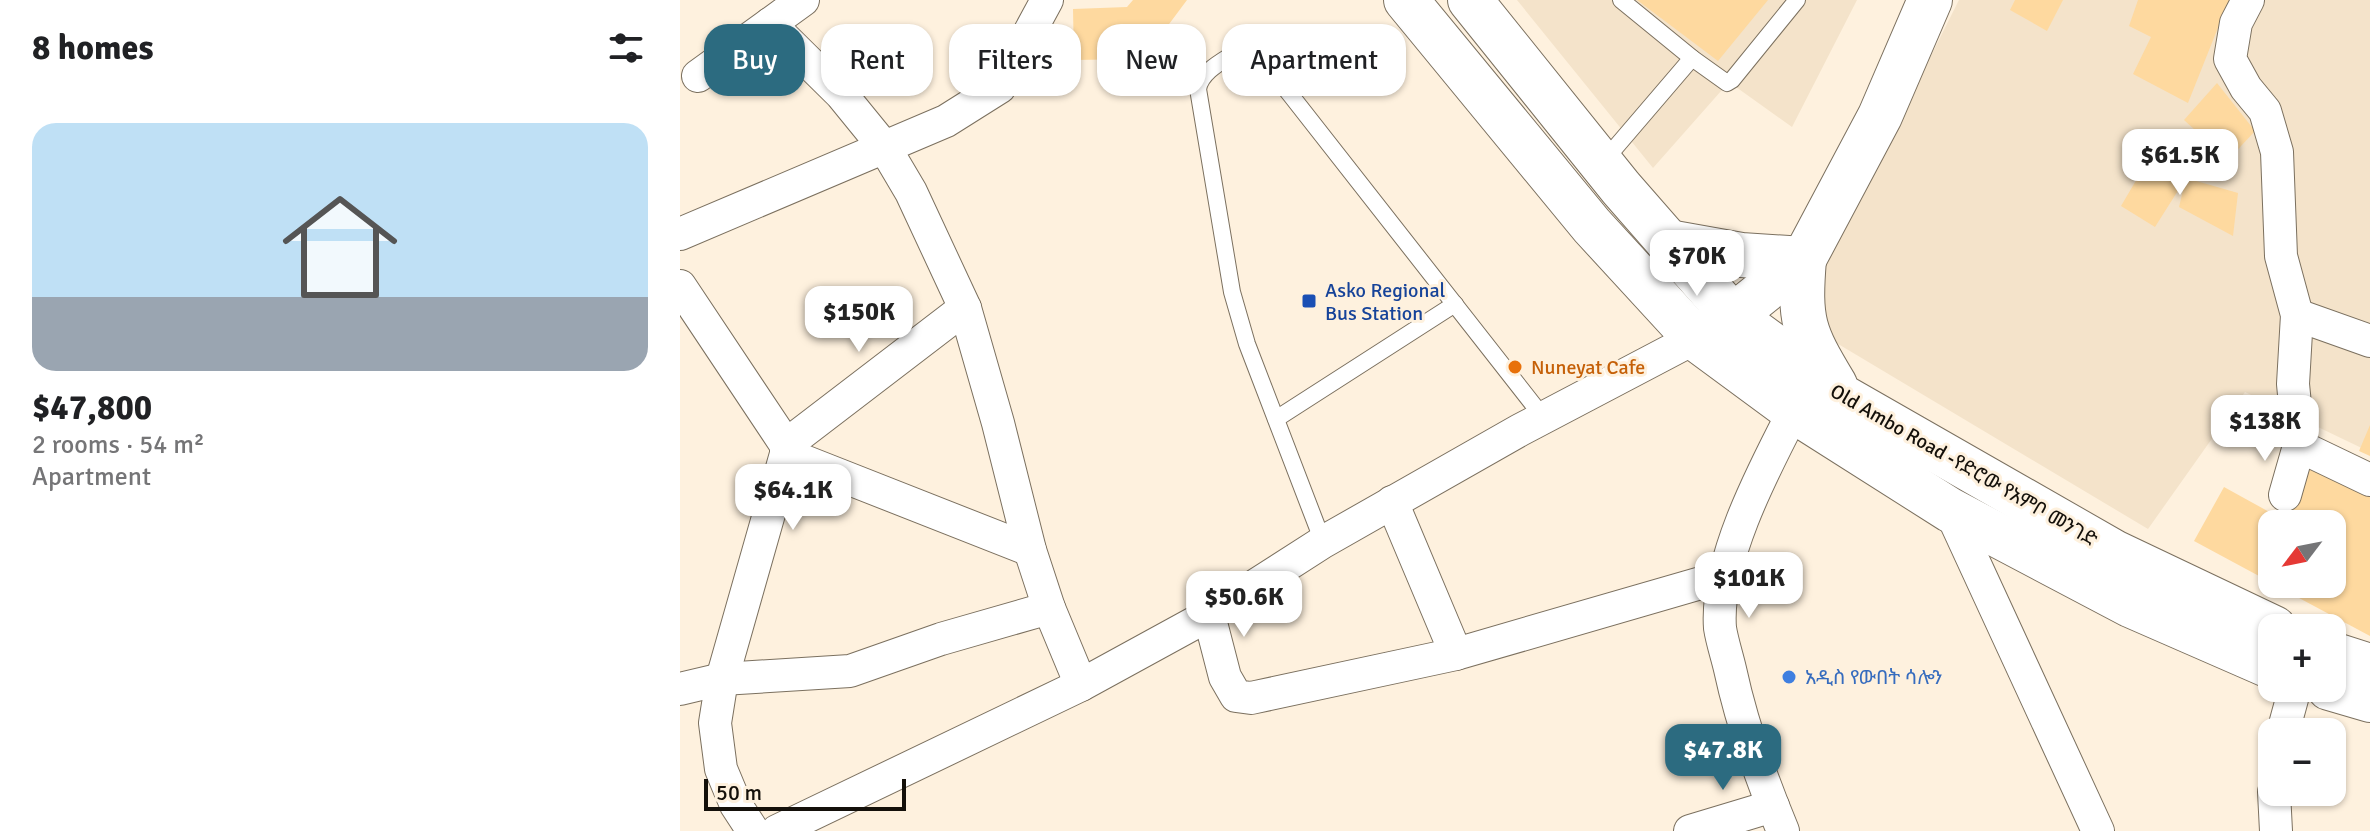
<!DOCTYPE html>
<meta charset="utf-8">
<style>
:root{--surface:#fff;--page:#f6f6f6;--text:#202124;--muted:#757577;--accent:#2c6b80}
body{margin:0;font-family:Signika,"Noto Sans Ethiopic",sans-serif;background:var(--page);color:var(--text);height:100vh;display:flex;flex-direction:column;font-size:30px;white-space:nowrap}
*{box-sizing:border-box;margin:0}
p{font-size:26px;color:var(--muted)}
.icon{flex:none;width:44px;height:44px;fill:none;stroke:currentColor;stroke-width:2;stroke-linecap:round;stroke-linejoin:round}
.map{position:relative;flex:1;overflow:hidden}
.panel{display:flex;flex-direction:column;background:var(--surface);width:680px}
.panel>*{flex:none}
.top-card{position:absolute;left:24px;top:24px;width:760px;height:72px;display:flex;gap:16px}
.needle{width:52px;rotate:238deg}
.controls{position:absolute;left:1578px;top:510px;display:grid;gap:16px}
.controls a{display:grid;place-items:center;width:88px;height:88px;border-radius:16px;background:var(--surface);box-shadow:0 2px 6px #0004;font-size:40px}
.scale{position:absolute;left:24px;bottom:20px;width:202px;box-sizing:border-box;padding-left:8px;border:4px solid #14100a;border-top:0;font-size:22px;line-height:28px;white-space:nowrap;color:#14100a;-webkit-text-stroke:6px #fef1de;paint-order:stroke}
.price{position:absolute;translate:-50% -68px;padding:0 18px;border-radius:16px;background:#fff;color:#222;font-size:26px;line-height:52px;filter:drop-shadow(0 2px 4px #0008)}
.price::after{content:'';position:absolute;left:50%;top:48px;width:24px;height:18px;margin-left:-12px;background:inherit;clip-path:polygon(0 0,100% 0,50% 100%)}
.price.selected{background:var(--accent);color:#fff}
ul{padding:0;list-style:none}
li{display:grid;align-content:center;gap:16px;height:424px;padding:0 32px}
li span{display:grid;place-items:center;height:248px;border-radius:24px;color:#555}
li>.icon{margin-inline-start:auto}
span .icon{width:144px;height:144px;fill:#fffc;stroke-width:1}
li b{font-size:34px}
h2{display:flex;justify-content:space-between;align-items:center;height:96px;padding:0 32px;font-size:34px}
.chip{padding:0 28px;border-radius:24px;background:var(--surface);box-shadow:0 2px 6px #0004;font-size:28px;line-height:72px}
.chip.selected{background:var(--accent);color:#fff}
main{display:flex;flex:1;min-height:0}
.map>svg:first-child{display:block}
</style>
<main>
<section class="panel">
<h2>8 homes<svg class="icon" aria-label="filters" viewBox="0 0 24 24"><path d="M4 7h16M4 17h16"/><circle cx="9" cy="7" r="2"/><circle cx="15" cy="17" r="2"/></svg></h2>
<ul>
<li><span style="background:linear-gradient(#bfe0f5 70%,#9aa5b1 0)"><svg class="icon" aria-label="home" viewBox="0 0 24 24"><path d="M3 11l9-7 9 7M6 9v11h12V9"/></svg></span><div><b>$47,800</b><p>2 rooms · 54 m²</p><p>Apartment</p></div></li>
</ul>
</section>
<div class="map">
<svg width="1690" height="831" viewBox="0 0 1690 831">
<rect width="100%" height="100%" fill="#fef1de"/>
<g fill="#f4e3ca">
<polygon points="837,0 1177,0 1112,127 1049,82 973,168"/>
<polygon points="1279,0 1690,0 1690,452 1565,392 1468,529 1118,320"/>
</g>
<g fill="#fed99f">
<polygon points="453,0 507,0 463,59 394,60 393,9 447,7"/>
<polygon points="957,0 1088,0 1038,61"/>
<polygon points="1335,0 1383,0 1367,31 1330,10"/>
<polygon points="1458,0 1549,0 1508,103 1453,74 1471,37 1449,26"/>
<polygon points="1537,83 1575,131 1548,160 1504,120"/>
<polygon points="1471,155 1506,178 1558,193 1553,236 1499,207 1506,178 1475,227 1441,206"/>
<polygon points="1690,425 1690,456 1679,451"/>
<polygon points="1633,463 1690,494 1690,636 1593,584 1652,584 1652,524 1592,524 1592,583 1514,541 1544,487 1602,519"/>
</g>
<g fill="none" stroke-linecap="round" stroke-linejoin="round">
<g stroke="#7b705f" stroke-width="18">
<g id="service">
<polyline points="941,0 1012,58 1047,83 1052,80 1117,0"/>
<polyline points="923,162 1012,58"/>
<polyline points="596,419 775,304"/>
<path d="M643,542L567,344L552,292L518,89C521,72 541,62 555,53L567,54L584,61L863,417"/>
</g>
</g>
<g stroke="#7b705f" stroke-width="34">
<g id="minor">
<polyline points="1568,0 1556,23 1550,59 1566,88 1585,111 1597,152 1601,256 1617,315 1613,384 1619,446 1605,495"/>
<polyline points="90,24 161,94 205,148 231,192 285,308 318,423 350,550 369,608 401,685"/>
<polyline points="18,76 123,0"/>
<polyline points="0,234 266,121 320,87 367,0"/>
<polyline points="0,286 106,445 106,454 42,679 35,723 41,769 56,805 73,831"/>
<polyline points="1617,315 1690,341"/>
<polyline points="106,445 285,308"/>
<polyline points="1619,446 1690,480"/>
<polyline points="106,454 350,550"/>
<polyline points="712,502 776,654 1045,576"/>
<polyline points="1270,510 1418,831"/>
<polyline points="529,615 545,677 556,696 571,698 776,654"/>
<polyline points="0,689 42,679 170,671 261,639 369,608"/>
<polyline points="1603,732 1615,688"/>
<polyline points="1594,792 1596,831"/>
<polyline points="97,831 401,685 529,615 643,542 840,430 1015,338"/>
<polyline points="1010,831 1093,806"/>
<path d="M1103,831C1081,778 1062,725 1050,669C1047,656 1042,641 1040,628C1035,561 1084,469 1114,411"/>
</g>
</g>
<g stroke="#7b705f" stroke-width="46">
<polyline id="secondary" points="1020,335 1053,316 1124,259 1200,116 1250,0"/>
</g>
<g stroke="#7b705f" stroke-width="46">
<g id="primary">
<polyline points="726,0 912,226 1015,338 1114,411 1270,510 1450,605 1592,667"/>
<polyline points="790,0 941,188 1053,316 1163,397 1434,552 1594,628"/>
<path d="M988,242L1061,255L1124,259C1119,321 1123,332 1155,385"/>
<polyline points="1652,654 1690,666"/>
<polyline points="1649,688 1690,700"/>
</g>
</g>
<use href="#service" stroke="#fff" stroke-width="16"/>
<use href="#minor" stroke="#fff" stroke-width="32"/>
<use href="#secondary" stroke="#fff" stroke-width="44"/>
<use href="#primary" stroke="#fff" stroke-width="44"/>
</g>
<rect fill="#1a4fb4" stroke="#fef1de" stroke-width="3" x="621" y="293" width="16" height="16" rx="4"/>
<circle fill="#e8710a" stroke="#fef1de" stroke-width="3" cx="835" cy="367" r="8"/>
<circle fill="#3f7fe0" stroke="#fef1de" stroke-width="3" cx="1109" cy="677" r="8"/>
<g text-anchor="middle" stroke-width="6" stroke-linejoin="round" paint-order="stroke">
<g font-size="20" fill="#164399" stroke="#fef1de" text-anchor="start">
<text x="645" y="297">Asko Regional<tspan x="645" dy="23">Bus Station</tspan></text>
</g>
<g font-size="20" fill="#c56008" stroke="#fef1de" text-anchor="start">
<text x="851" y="374">Nuneyat Cafe</text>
</g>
<g font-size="20" fill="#14100a" stroke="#fef1de">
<text transform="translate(1284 465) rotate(30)" y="7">Old Ambo Road -የድሮው የአምቦ መንገድ</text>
</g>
<g font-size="20" fill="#366cbe" stroke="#fef1de" text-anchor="start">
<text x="1125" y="684">አዲስ የውበት ሳሎን</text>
</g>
</g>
</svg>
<div class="controls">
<a><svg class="needle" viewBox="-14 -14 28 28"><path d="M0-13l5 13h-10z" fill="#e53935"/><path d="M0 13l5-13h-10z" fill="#757577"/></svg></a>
<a>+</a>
<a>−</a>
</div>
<div class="scale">50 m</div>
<b class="price" style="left:1500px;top:197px">$61.5K</b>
<b class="price" style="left:1017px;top:298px">$70K</b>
<b class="price" style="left:179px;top:354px">$150K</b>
<b class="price" style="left:1585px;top:463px">$138K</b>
<b class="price" style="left:113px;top:532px">$64.1K</b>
<b class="price" style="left:1069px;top:620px">$101K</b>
<b class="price" style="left:564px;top:639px">$50.6K</b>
<b class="price selected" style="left:1043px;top:792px">$47.8K</b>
<div class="top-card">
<a class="chip selected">Buy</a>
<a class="chip">Rent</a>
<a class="chip">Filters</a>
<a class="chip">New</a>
<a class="chip">Apartment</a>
</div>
</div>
</main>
